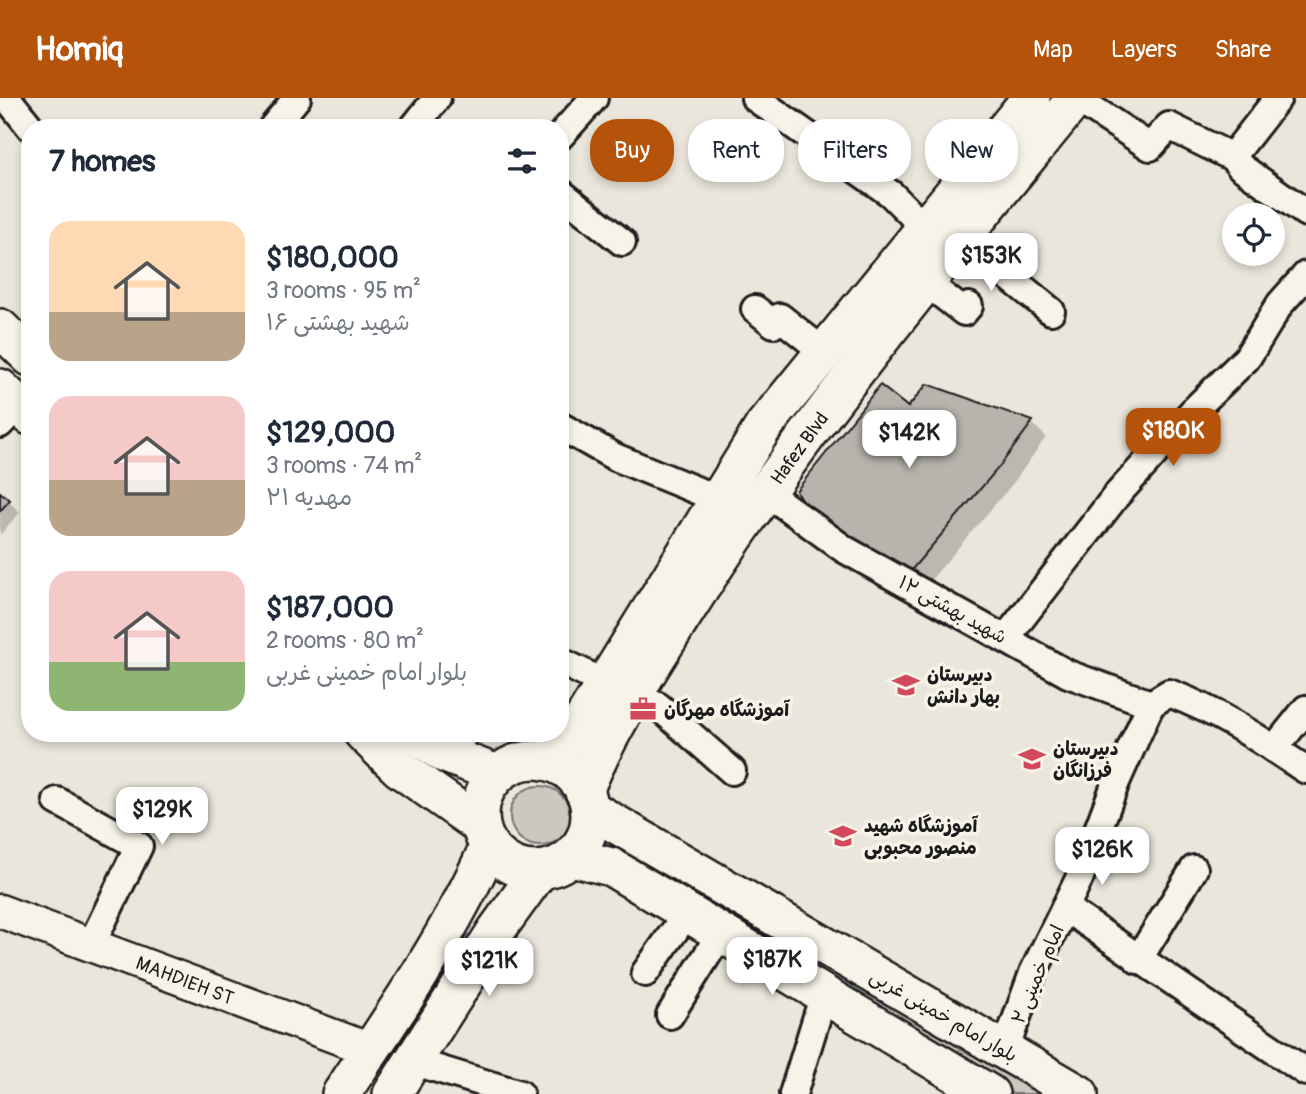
<!DOCTYPE html>
<meta charset="utf-8">
<style>
:root{--surface:#fff;--page:#f6f6f7;--text:#1f2937;--muted:#747a83;--accent:#b45309}
body{margin:0;font-family:Pangolin,"Playpen Sans Arabic",sans-serif;background:var(--page);color:var(--text);height:100vh;display:flex;flex-direction:column;font-size:26px;white-space:nowrap}
*{box-sizing:border-box;margin:0}
p{font-size:23px;color:var(--muted)}
.icon{flex:none;width:38px;height:38px;fill:none;stroke:currentColor;stroke-width:2;stroke-linecap:round;stroke-linejoin:round}
.map{position:relative;flex:1;overflow:hidden}
.details{position:absolute;left:21px;top:21px;width:548px;height:623px;display:flex;flex-direction:column;background:var(--surface);border-radius:28px;box-shadow:0 4px 10px #0003}
.details>*{flex:none}
.top-card{position:absolute;left:590px;top:21px;width:611px;height:63px;display:flex;gap:14px}
.tools{position:absolute;left:1222px;top:105px;display:grid;gap:14px}
.tools a{display:grid;place-items:center;width:63px;height:63px;border-radius:50%;background:var(--surface);box-shadow:0 4px 10px #0003;font-size:35px}
.price{position:absolute;translate:-50% -60px;padding:0 16px;border-radius:14px;background:#fff;color:#222;font-size:23px;line-height:46px;filter:drop-shadow(0 2px 4px #0008)}
.price::after{content:'';position:absolute;left:50%;top:42px;width:21px;height:16px;margin-left:-10px;background:inherit;clip-path:polygon(0 0,100% 0,50% 100%)}
.price.current{background:var(--accent);color:#fff}
ul{padding:0;list-style:none}
li{display:flex;align-items:center;gap:21px;height:175px;padding:0 28px}
li span{display:grid;place-items:center;flex:none;width:196px;height:140px;border-radius:21px;color:#555}
li>.icon{margin-inline-start:auto}
span .icon{width:84px;height:84px;fill:#fffc;stroke-width:1}
li b{font-size:30px}
h2{display:flex;justify-content:space-between;align-items:center;height:84px;padding:0 28px;font-size:30px}
.chip{padding:0 24px;border-radius:28px;background:var(--surface);box-shadow:0 4px 10px #0003;font-size:24px;line-height:63px}
.chip.current{background:var(--accent);color:#fff}
header{display:flex;align-items:center;gap:42px;box-sizing:border-box;height:98px;padding:0 35px;background:var(--accent);color:#fff}
header strong{font-size:33px}
nav{display:flex;gap:38px;margin-inline-start:auto;font-size:24px}
.map>svg:first-child{display:block}
</style>
<header>
<strong>Homiq</strong>
<nav><a>Map</a><a>Layers</a><a>Share</a></nav>
</header>
<div class="map">
<svg width="1306" height="996" viewBox="0 0 1306 996">
<rect width="100%" height="100%" fill="#eae6dc"/>
<filter id="ink" filterUnits="userSpaceOnUse"><feTurbulence type="fractalNoise" baseFrequency=".0143" numOctaves="2"/><feDisplacementMap in="SourceGraphic" scale="14" xChannelSelector="R" yChannelSelector="G"/><feConvolveMatrix kernelMatrix="1 2 1 2 8 2 1 2 1" color-interpolation-filters="sRGB"/></filter>
<g filter="url(#ink)">
<g fill="#ccc8c0" stroke="#74726e" stroke-width="2">
<circle cx="540" cy="718" r="30"/>
<polygon points="606,733 1041,996 1013,996 598,750"/>
</g>
<g fill="#0003">
<polygon points="908,312 1032,325 1046,339 1014,384 924,490 826,429"/>
<polygon points="0,396 20,414 0,437"/>
</g>
<g fill="#b6b4ac" stroke="#1c1c1c" stroke-width="2">
<polygon points="927,286 1033,323 999,369 908,476 809,414 796,393 880,287 908,309"/>
<polygon points="0,394 10,402 0,413"/>
</g>
<g fill="none" stroke-linecap="round" stroke-linejoin="round">
<g stroke="#1c1c1c" stroke-width="32">
<g id="minor">
<polyline points="7,0 31,30"/>
<polyline points="755,0 891,96 925,130"/>
<polyline points="1076,0 1150,49 1169,28 1232,59 1241,69 1306,115"/>
<polyline points="272,30 297,0"/>
<polyline points="413,30 437,0"/>
<polyline points="560,38 594,0"/>
<polyline points="1232,59 1278,0"/>
<polyline points="560,94 622,144"/>
<polyline points="962,141 1051,213"/>
<polyline points="927,185 964,214 969,208"/>
<polyline points="755,211 774,226 780,219 824,254"/>
<polyline points="0,326 18,307"/>
<polyline points="560,328 615,359 718,401"/>
<polyline points="766,394 844,451 1068,576 1151,606"/>
<polyline points="1006,540 1116,398 1193,313 1247,260 1280,206 1306,177"/>
<polyline points="560,563 606,586"/>
<polyline points="634,598 658,608 732,673"/>
<path d="M1151,606L1169,595C1220,614 1261,642 1306,672"/>
<polyline points="1274,651 1306,611"/>
<polyline points="443,655 466,635"/>
<polyline points="57,703 139,748 91,847"/>
<polyline points="1065,810 1306,974"/>
<polyline points="1138,862 1194,771"/>
<polyline points="645,875 687,815"/>
<polyline points="670,917 721,835"/>
<polyline points="1005,952 1033,875 1080,779 1116,684 1151,606"/>
<polyline points="415,964 520,996"/>
<polyline points="793,996 824,896"/>
</g>
</g>
<g stroke="#1c1c1c" stroke-width="37">
<polyline id="tertiary" points="0,813 371,952"/>
</g>
<g stroke="#1c1c1c" stroke-width="42">
<g id="secondary">
<polyline points="0,230 30,259"/>
<polyline points="0,290 30,318"/>
<polyline points="363,635 399,670 480,727"/>
<polyline points="413,635 443,655 497,676"/>
<circle cx="535" cy="717" r="55"/>
<polyline points="544,663 571,641 764,328 1031,0"/>
<path d="M584,693C609,632 645,578 680,522C796,337 938,169 1076,0"/>
<polyline points="590,711 1079,996"/>
<polyline points="572,759 611,769 990,996"/>
<path d="M341,996C395,916 450,836 489,748"/>
<polyline points="392,996 496,833 540,772"/>
</g>
</g>
<use href="#minor" stroke="#f7f3e8" stroke-width="26"/>
<use href="#tertiary" stroke="#f7f3e8" stroke-width="32"/>
<use href="#secondary" stroke="#f7f3e8" stroke-width="37"/>
</g>
</g>
<defs>
<g id="school-bare" transform="scale(2.1)"><path d="M0-5L7-2L0 1L-7-2ZM-4 1L0 2.5L4 1V4Q0 6-4 4Z" fill="#d1495b" stroke="#f7f3e8" stroke-width="2.5" paint-order="stroke"/></g>
<g id="office-bare" transform="scale(2.1)"><path d="M-6-3h4V-5.5h4V-3h4V5H-6ZM-1-4.5V-3h2v-1.5ZM-6 0V1H6V0Z" fill="#d1495b" stroke="#f7f3e8" stroke-width="2.5" paint-order="stroke"/></g>
</defs>
<g fill-rule="evenodd">
<use href="#school-bare" x="906" y="587"/>
<use href="#office-bare" x="643" y="611"/>
<use href="#school-bare" x="1032" y="661"/>
<use href="#school-bare" x="843" y="738"/>
</g>
<g text-anchor="middle" stroke-width="7" stroke-linejoin="round" paint-order="stroke">
<g font-size="19" fill="#1c1c1c" stroke="#f7f3e8">
<text transform="translate(799 350) rotate(-54)" y="7">Hafez Blvd</text>
<text transform="translate(953 511) rotate(29)" y="7">شهید بهشتی ۱۲</text>
<text transform="translate(1037 876) rotate(-67)" y="7">امام خمینی ۲</text>
<text transform="translate(185 882) rotate(21)" y="7">MAHDIEH ST</text>
<text transform="translate(944 917) rotate(30)" y="7">بلوار امام خمینی غربی</text>
</g>
<g font-size="19" font-weight="bold" fill="#1c1c1c" stroke="#f7f3e8" text-anchor="start">
<text x="927" y="583">دبیرستان<tspan x="927" dy="22">بهار دانش</tspan></text>
<text x="664" y="618">آموزشگاه مهرگان</text>
<text x="1053" y="657">دبیرستان<tspan x="1053" dy="22">فرزانگان</tspan></text>
<text x="864" y="734">آموزشگاه شهید<tspan x="864" dy="22">منصور محبوبی</tspan></text>
</g>
</g>
</svg>
<div class="tools">
<a><svg class="icon" aria-label="locate" viewBox="0 0 24 24"><circle cx="12" cy="12" r="6"/><path d="M12 2v4M12 18v4M2 12h4M18 12h4"/></svg></a>
</div>
<b class="price" style="left:991px;top:195px">$153K</b>
<b class="price current" style="left:1173px;top:370px">$180K</b>
<b class="price" style="left:909px;top:372px">$142K</b>
<b class="price" style="left:162px;top:749px">$129K</b>
<b class="price" style="left:1102px;top:789px">$126K</b>
<b class="price" style="left:772px;top:899px">$187K</b>
<b class="price" style="left:489px;top:900px">$121K</b>
<div class="top-card">
<a class="chip current">Buy</a>
<a class="chip">Rent</a>
<a class="chip">Filters</a>
<a class="chip">New</a>
</div>
<section class="details">
<h2>7 homes<svg class="icon" aria-label="filters" viewBox="0 0 24 24"><path d="M4 7h16M4 17h16"/><circle cx="9" cy="7" r="2"/><circle cx="15" cy="17" r="2"/></svg></h2>
<ul>
<li><span style="background:linear-gradient(#ffd9b3 65%,#b9a48a 0)"><svg class="icon" aria-label="home" viewBox="0 0 24 24"><path d="M3 11l9-7 9 7M6 9v11h12V9"/></svg></span><div><b>$180,000</b><p>3 rooms · 95 m²</p><p>شهید بهشتی ۱۶</p></div></li>
<li><span style="background:linear-gradient(#f6c9c9 60%,#b9a48a 0)"><svg class="icon" aria-label="home" viewBox="0 0 24 24"><path d="M3 11l9-7 9 7M6 9v11h12V9"/></svg></span><div><b>$129,000</b><p>3 rooms · 74 m²</p><p>مهدیه ۲۱</p></div></li>
<li><span style="background:linear-gradient(#f6c9c9 65%,#8fb573 0)"><svg class="icon" aria-label="home" viewBox="0 0 24 24"><path d="M3 11l9-7 9 7M6 9v11h12V9"/></svg></span><div><b>$187,000</b><p>2 rooms · 80 m²</p><p>بلوار امام خمینی غربی</p></div></li>
</ul>
</section>
</div>
